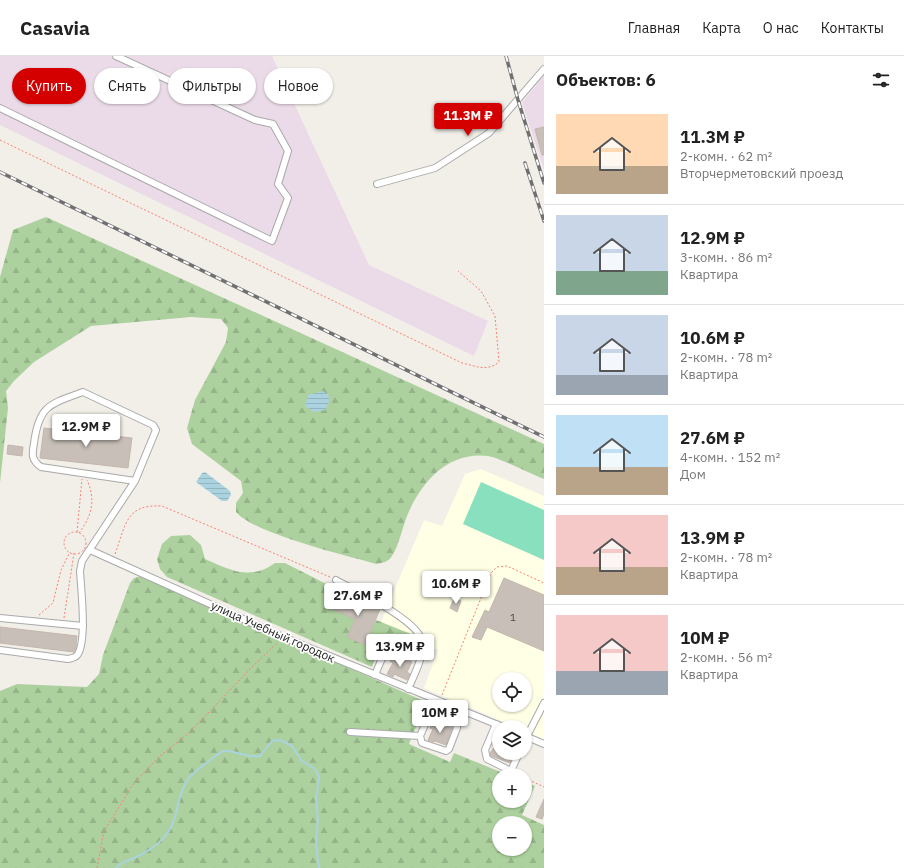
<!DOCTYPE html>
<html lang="ru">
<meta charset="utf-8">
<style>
:root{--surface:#fff;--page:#f2f2f2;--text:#222;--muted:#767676;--line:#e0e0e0;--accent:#d40000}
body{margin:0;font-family:"IBM Plex Sans",sans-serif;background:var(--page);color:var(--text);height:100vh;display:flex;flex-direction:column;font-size:15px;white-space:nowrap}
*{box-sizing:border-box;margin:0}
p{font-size:13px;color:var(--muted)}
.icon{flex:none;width:22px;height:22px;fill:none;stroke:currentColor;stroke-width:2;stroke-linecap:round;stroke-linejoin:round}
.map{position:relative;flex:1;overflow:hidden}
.panel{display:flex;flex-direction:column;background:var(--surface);width:360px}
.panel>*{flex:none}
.top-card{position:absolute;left:12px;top:12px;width:380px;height:36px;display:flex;gap:8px}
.buttons{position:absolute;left:492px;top:616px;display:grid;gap:8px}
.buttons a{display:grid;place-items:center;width:40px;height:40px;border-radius:50%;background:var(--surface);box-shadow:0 1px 3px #0004;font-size:20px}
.price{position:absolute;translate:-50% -34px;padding:0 9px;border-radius:4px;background:#fff;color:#222;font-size:13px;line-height:26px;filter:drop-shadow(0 1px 2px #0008)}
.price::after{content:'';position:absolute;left:50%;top:24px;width:12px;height:9px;margin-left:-6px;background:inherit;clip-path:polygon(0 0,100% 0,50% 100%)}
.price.active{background:var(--accent);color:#fff}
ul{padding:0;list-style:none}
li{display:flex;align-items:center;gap:12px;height:100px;padding:0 12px}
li+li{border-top:1px solid var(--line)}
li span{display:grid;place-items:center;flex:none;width:112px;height:80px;border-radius:0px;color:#555}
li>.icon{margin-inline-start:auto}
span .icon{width:48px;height:48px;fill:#fffc;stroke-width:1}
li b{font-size:17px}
h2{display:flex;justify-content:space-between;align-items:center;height:48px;padding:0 12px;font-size:17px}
.tag{padding:0 14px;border-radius:18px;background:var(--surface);box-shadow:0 1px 3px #0004;font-size:14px;line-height:36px}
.tag.active{background:var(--accent);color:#fff}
header{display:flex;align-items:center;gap:24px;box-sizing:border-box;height:56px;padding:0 20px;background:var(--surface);border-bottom:1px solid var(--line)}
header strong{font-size:19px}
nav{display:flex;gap:22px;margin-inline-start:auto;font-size:14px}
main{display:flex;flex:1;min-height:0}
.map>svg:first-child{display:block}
</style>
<header>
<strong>Casavia</strong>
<nav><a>Главная</a><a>Карта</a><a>О нас</a><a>Контакты</a></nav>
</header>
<main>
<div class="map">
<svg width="544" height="812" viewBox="0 0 544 812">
<defs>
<pattern id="forest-firs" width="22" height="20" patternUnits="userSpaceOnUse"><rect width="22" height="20" fill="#add19e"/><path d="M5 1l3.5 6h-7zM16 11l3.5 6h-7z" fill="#95b388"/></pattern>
<pattern id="water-rules" width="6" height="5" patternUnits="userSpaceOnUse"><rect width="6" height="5" fill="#aad3df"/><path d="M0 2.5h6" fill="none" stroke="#92b5bf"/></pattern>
</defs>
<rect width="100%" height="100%" fill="#f2efe9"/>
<g fill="#ebdbe8">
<polygon points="0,0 272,0 369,209 488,265 474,300 0,69"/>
<polygon points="544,20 544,114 522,47"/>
</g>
<path fill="#ffffe5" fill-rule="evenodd" d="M481,413L544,440V683L525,675V671H516L424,632L438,594L380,568L424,464L442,470L465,418ZM499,623H525V649H499Z"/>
<g fill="url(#forest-firs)" fill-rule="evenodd">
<path d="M46,161L544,388V423C531,418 500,402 488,400C448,395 421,426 407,460C402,473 399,489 392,500C388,506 382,507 376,508C345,499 255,478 236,456V447L243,437L241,425L192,388L187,372L195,344L226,286L228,272L221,263L191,261L91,270L34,306L14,325L6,335L8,352L0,427V221L13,174Z"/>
<path d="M190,479L201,489L205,503C230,514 250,525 275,507H285L342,536L334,554L355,563L347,581L365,589L376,564L416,580L413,587L406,589L385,584L381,586L372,611L167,521L160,513L157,503L162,488L171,480Z"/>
<path d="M141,520L426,646L409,688L450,706L454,697L508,719H499V745H525V726L535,730L522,759L544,769V812H0V635L17,628L87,631L99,618L103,599L130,527L134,522ZM499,767H525V793H499Z"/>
</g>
<polygon fill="#88e0be" points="481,426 544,454 544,504 463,468"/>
<g fill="url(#water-rules)">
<path d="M323,335C332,340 330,346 325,354L314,356L305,350L308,339Z"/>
<polygon points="205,416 230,435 231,439 227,445 222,445 196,426 202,417"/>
</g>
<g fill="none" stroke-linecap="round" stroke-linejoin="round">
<path stroke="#aad3df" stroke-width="2" d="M116,812C121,806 127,805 134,802C146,797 158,789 166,779C179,763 176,740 188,723C194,716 202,710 209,705C213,702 219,696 224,695C235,694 244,702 260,700L272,685L280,684L292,690L301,704L315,713L319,721L316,743L318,763L316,788L319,812"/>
</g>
<g fill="#c7bfb8" stroke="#c4b6ab">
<polygon points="544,71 544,99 542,99 535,73"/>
<polygon points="44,372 132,382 128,412 40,402"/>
<polygon points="8,389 23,391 22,400 7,398"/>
<polygon points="504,522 544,539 544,595 487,571 481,584 472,581 485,554 489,556"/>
<polygon points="342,536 380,553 365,589 347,581 355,563 334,554"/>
<polygon points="454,542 461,545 457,556 450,552"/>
<polygon points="0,571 77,580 76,591 74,596 0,587"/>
<polygon points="392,600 405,606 406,603 412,606 407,616 410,618 407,624 394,618 393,621 387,618 393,607 390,605"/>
<polygon points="433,667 446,672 447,670 452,672 446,689 435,685 434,686 428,684 433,673 430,672"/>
<polygon points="499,681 499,697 511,697 510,700 512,701 510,707 491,700 490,697 495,690 492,689 495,683 498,685"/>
<polygon points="544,743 544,758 542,763 536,761"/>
</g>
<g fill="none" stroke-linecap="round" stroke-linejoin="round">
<g stroke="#a9a9a9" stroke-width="8">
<g id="minor">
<polyline points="0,52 272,185 288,142 278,128 288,95 273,68 255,64 116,0"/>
<polyline points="377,128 435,112 489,77 544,13"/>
<polyline points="90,494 283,581 503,671"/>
<path d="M336,524C354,534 420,565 422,586C424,601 414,619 408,633"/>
<polyline points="0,562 83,570"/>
<path d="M0,594L68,603C72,602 76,602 78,598C87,583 81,533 80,515L82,505L135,425L156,374L153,369L83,336C50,348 39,349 34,387C32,398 31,404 41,411L135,425"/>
<path d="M375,619C389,585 387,588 421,601"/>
<polyline points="496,668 485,694 487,703 511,715 519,697"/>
<polyline points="350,676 420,680 422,687 446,695 449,693 457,672 457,669 430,656"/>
<polyline points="420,680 436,644"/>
<polyline points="525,680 544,688"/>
<polyline points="525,684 544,647"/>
</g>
</g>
<g stroke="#fa8072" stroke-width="1" stroke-dasharray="2 2" stroke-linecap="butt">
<path d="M0,84L462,307C476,310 487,316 499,306L495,260L481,235L458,215"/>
<polyline points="77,476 82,423"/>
<circle cx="75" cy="487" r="11"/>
<path d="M79,477C92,460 96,444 87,424"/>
<path d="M115,498C126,469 125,448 162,450L330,521"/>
<polyline points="39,559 53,547 61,514 70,496"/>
<polyline points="64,562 74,497"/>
<polyline points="442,639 491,517 497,511 507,510 544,527"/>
<polyline points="525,722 544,731"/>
<polyline points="97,812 104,775 134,727 160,700 189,677 251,612 278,586"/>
</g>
<use href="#minor" stroke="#fff" stroke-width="6"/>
<g stroke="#707070" stroke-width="3.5">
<g id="rail">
<polyline points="506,0 518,44 544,127"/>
<polyline points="525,107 544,165"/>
<polyline points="0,116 544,381"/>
</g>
</g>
<use href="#rail" stroke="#fff" stroke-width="2" stroke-dasharray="6" stroke-linecap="butt"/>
</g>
<g text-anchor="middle" stroke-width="3.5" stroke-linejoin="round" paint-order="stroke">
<g font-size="10" fill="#4b4948">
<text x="513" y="565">1</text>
</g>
<g font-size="12" fill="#222" stroke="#fff">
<text transform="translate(273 576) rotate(24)" y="4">улица Учебный городок</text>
</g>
</g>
</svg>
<div class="buttons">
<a><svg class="icon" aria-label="locate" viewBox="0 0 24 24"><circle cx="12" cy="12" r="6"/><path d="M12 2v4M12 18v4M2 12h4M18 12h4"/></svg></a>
<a><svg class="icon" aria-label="layers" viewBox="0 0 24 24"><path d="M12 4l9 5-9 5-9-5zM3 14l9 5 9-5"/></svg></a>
<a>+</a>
<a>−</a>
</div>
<b class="price active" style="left:468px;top:81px">11.3M ₽</b>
<b class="price" style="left:86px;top:392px">12.9M ₽</b>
<b class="price" style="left:456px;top:549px">10.6M ₽</b>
<b class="price" style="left:358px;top:561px">27.6M ₽</b>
<b class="price" style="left:400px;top:612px">13.9M ₽</b>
<b class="price" style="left:440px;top:678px">10M ₽</b>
<div class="top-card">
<a class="tag active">Купить</a>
<a class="tag">Снять</a>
<a class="tag">Фильтры</a>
<a class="tag">Новое</a>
</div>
</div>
<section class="panel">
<h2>Объектов: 6<svg class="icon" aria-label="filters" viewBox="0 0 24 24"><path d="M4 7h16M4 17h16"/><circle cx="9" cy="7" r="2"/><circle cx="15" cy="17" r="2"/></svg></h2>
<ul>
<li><span style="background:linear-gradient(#ffd9b3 65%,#b9a48a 0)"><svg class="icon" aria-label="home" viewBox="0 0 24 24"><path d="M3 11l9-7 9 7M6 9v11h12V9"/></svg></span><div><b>11.3M ₽</b><p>2-комн. · 62 m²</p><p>Вторчерметовский проезд</p></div></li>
<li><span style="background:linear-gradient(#c9d6e8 70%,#7fa58c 0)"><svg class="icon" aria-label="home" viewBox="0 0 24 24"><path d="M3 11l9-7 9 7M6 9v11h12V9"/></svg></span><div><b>12.9M ₽</b><p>3-комн. · 86 m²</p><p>Квартира</p></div></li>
<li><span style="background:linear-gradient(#c9d6e8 75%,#9aa5b1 0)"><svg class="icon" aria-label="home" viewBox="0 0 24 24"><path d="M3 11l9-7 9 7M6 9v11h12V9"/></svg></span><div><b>10.6M ₽</b><p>2-комн. · 78 m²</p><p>Квартира</p></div></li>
<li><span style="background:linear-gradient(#bfe0f5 65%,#b9a48a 0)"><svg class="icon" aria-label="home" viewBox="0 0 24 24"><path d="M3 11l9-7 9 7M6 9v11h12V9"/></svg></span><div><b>27.6M ₽</b><p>4-комн. · 152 m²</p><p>Дом</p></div></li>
<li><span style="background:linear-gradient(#f6c9c9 65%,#b9a48a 0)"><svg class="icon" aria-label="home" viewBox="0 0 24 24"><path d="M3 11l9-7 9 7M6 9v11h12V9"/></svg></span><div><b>13.9M ₽</b><p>2-комн. · 78 m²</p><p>Квартира</p></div></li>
<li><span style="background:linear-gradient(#f6c9c9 70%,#9aa5b1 0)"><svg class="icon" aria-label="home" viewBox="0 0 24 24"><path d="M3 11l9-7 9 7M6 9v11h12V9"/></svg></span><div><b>10M ₽</b><p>2-комн. · 56 m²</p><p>Квартира</p></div></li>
</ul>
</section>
</main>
